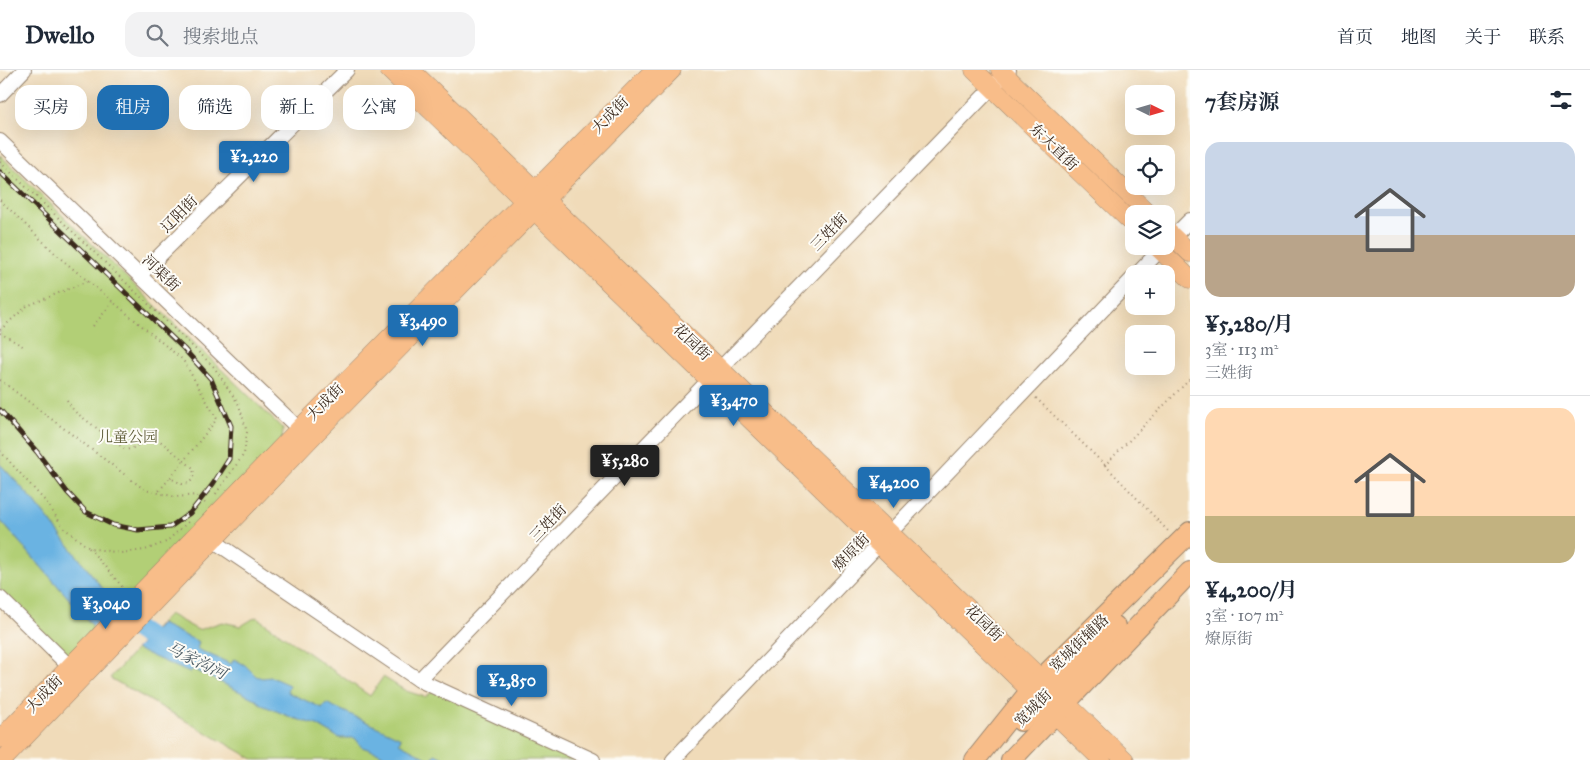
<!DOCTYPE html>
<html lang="zh">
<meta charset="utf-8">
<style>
:root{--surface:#fff;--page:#f2f2f3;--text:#1f2937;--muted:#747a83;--line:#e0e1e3;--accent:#1f6fb2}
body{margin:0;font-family:"IM FELL Great Primer","Noto Serif SC",serif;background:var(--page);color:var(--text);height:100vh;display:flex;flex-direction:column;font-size:19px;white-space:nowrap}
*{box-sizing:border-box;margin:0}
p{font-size:16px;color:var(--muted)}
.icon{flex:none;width:28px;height:28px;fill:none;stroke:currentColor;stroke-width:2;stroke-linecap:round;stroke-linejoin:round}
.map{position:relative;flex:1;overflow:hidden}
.panel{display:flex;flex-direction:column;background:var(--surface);width:400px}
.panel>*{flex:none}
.banner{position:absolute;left:15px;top:15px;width:475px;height:45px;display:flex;gap:10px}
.needle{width:32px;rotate:95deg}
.fabs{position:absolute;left:1125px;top:15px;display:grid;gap:10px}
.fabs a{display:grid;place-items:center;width:50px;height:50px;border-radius:10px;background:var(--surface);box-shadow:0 5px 20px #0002;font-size:25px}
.price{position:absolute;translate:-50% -42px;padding:0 11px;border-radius:5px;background:var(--accent);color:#fff;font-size:16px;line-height:32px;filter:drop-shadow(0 1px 2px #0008)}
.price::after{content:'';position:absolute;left:50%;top:30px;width:15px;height:11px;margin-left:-8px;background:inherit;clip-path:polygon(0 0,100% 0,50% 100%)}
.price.selected{background:#222;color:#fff}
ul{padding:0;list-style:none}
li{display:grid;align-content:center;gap:10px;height:265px;padding:0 15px}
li+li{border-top:1px solid var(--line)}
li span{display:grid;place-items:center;height:155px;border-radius:15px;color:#555}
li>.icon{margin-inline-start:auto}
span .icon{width:90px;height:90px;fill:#fffc;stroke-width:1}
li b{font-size:21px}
h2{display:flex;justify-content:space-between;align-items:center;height:60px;padding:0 15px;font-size:21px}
.pill{padding:0 18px;border-radius:15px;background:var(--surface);box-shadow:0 5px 20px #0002;font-size:18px;line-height:45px}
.pill.selected{background:var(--accent);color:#fff}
header{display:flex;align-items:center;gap:30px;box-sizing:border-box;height:70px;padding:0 25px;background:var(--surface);border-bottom:1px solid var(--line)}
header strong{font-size:24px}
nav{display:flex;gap:28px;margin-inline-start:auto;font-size:18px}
.search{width:350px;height:45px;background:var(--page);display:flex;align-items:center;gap:12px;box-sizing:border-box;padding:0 18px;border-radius:15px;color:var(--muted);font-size:19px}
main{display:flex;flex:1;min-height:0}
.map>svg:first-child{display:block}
</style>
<header>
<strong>Dwello</strong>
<div class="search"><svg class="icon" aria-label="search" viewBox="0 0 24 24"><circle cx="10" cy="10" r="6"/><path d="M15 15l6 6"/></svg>搜索地点</div>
<nav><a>首页</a><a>地图</a><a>关于</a><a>联系</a></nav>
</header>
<main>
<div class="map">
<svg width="1190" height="690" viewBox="0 0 1190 690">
<rect width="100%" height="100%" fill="#fdfcf7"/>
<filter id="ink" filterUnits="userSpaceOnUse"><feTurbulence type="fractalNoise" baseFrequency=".02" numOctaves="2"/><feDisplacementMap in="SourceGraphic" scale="10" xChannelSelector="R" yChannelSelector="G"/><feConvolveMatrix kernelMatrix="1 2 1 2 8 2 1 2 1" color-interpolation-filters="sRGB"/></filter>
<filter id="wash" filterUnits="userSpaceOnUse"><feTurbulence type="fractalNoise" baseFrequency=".0096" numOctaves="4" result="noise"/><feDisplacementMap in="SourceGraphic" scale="20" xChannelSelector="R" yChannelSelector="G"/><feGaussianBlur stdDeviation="1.12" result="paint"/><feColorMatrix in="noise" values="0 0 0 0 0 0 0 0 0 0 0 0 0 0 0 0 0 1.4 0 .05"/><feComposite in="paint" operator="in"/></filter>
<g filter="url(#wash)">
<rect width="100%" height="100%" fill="#f0dbb9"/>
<g fill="#b2cf76" stroke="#767c4a">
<polygon points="0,85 283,359 282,372 121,537 114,533 34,431 0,394"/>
<polygon points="0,450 93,556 90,564 66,589 0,519"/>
<polygon points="169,544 198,560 222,552 241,556 256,547 370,626 383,607 406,621 425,627 443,614 587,690 255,690 110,608"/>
</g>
<g fill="#6ab3e2" stroke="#526e80">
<polygon points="0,394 34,431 114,533 93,556 0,450"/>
<polygon points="161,554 199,572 197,579 231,594 234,589 245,595 256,606 262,608 271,607 289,615 287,622 322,638 326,633 401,668 399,673 431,690 435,684 447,690 390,690 379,683 362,677 355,668 339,668 317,655 293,648 262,635 255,629 193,599 190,603 136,579"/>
</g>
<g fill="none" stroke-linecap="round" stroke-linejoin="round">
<polyline stroke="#6ab3e2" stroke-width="19" points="86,525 148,567 171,578"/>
</g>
</g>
<g filter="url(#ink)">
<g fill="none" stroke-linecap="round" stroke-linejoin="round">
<g stroke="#96826c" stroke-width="16">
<g id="minor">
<polyline points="0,25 24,0"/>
<polyline points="0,71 299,359"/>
<polyline points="1166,174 1190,150"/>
<polyline points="1137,204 1164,176"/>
<polyline points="140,205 347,0"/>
<polyline points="205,465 419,610 1009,0"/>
<polyline points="0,528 70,597"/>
<polyline points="419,610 593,690"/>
<polyline points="673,690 1134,207"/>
</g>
</g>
<g stroke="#96826c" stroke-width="19">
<g id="major">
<polyline points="389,0 1102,690"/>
<polyline points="411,0 1125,690"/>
<polyline points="974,0 1134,155"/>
<polyline points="1000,0 1149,144"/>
<polyline points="1166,160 1190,183"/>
<polyline points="1156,176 1190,209"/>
<polyline points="0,669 299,359 654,0"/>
<polyline points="3,690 314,365 672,0"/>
</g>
</g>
<g stroke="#96826c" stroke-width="22">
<g id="highway">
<polyline points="1021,651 1115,556"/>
<polyline points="975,690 1035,615 1190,462"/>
<polyline points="1011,690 1190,502"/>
</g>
</g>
<g stroke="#96826c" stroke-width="2" stroke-dasharray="1 4" stroke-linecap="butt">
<polyline points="0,92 214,297 239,335 247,362 244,384 215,425"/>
<polyline points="0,130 60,188 183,290 217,349 170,408"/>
<polyline points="93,256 113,232"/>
<polyline points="0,260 27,236 88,211"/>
<polyline points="0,263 26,278"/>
<polyline points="0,310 145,420 176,427 196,425 206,434"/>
<polyline points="1036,328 1105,395 1190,309"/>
<polyline points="67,330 74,341 126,380 136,377 148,361 193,398 194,405 190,413 182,414 170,408 158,422"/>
<polyline points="0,381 46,432 64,458 89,478 121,483 145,480 166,472 189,451"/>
<polyline points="1105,395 1169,462"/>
<polyline points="89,478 125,520"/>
</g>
<use href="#minor" stroke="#fff" stroke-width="14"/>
<use href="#major" stroke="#f8bd89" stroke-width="18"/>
<use href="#highway" stroke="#f8bd89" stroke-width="20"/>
<g stroke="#3b2a1e" stroke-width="5">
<polyline id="rail" points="0,102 184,279 211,309 231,356 229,389 213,414 190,443 170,457 138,460 113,455 86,442 67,422 37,382 0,340"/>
</g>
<use href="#rail" stroke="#fdfcf7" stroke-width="3" stroke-dasharray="9" stroke-linecap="butt"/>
</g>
</g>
<g text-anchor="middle" stroke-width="4" stroke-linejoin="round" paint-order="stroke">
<g font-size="15" fill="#3b2a1e" stroke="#fdfcf7">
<text transform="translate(610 45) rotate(-45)" y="5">大成街</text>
<text transform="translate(1054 77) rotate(44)" y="5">东大直街</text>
<text transform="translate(179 144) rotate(-45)" y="5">辽阳街</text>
<text transform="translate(829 162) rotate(-46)" y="5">三姓街</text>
<text transform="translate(161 203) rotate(44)" y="5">河渠街</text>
<text transform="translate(692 272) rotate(44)" y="5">花园街</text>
<text transform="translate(325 332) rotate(-45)" y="5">大成街</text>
<text transform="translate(548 453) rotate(-46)" y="5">三姓街</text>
<text transform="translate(851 482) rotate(-46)" y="5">燎原街</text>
<text transform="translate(984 553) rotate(44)" y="5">花园街</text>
<text transform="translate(1079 573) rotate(-44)" y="5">宽城街辅路</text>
<text transform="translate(44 624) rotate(-46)" y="5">大成街</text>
<text transform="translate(1033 638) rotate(-45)" y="5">宽城街</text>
</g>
<g font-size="15" fill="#5f5c38" stroke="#fdfcf7">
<text x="128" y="372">儿童公园</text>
</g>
<g font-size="16" font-style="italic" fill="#4b5a63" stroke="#fdfcf7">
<text transform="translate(197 590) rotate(26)" y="6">马家沟河</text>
</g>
</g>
</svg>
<div class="fabs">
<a><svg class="needle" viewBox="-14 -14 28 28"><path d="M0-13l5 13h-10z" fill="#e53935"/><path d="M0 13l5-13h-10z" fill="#747a83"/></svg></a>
<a><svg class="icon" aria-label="locate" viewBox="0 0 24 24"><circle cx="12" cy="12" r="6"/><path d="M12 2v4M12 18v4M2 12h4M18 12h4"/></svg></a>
<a><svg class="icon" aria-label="layers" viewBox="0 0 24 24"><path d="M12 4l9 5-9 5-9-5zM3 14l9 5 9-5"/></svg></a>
<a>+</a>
<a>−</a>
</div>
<b class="price" style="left:254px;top:113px">¥2,220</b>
<b class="price" style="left:423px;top:277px">¥3,490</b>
<b class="price" style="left:734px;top:357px">¥3,470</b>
<b class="price selected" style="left:625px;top:417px">¥5,280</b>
<b class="price" style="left:894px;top:439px">¥4,200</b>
<b class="price" style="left:106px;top:560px">¥3,040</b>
<b class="price" style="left:512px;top:637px">¥2,850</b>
<div class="banner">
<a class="pill">买房</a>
<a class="pill selected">租房</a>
<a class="pill">筛选</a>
<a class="pill">新上</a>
<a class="pill">公寓</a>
</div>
</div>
<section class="panel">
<h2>7套房源<svg class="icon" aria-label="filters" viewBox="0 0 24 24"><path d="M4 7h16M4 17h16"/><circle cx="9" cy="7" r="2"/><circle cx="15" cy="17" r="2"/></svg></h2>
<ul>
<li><span style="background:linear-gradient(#c9d6e8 60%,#b9a48a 0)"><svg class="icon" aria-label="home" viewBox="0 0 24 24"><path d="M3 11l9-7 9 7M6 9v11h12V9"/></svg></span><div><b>¥5,280/月</b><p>3室 · 113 m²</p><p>三姓街</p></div></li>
<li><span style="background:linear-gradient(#ffd9b3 70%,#c2b280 0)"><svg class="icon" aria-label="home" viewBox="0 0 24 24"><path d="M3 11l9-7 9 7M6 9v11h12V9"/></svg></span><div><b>¥4,200/月</b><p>3室 · 107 m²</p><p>燎原街</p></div></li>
</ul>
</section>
</main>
